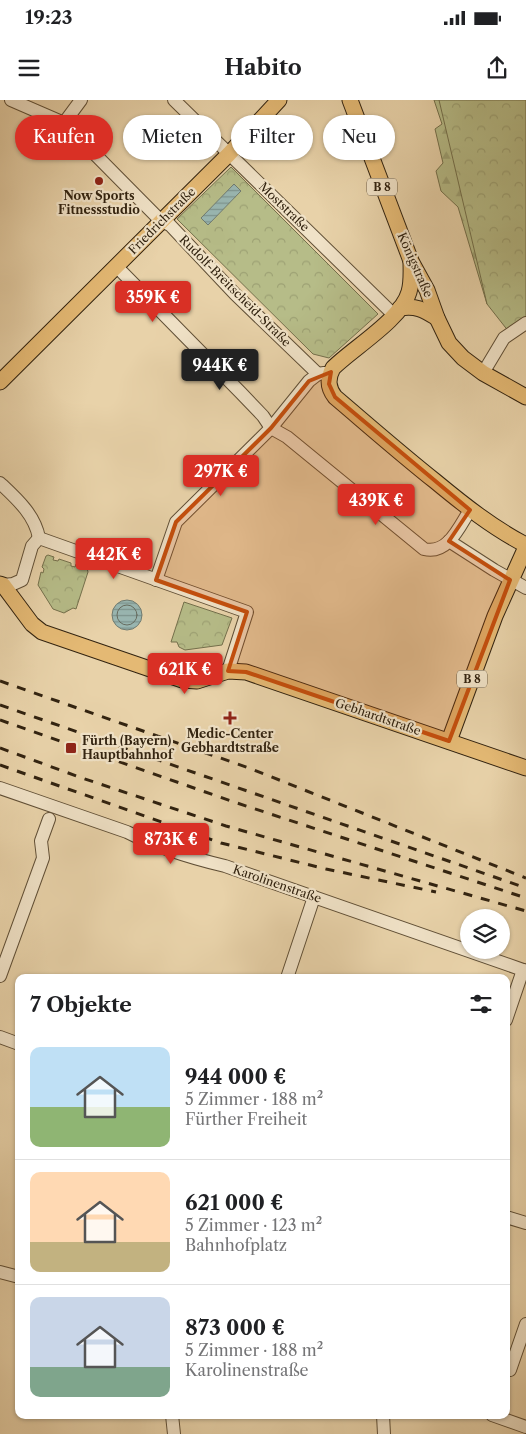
<!DOCTYPE html>
<html lang="de">
<meta charset="utf-8">
<style>
:root{--surface:#fff;--page:#f2f2f2;--text:#202124;--muted:#757577;--line:#e0e0e0;--accent:#d93025}
body{margin:0;font-family:"Libre Caslon Text",serif;background:var(--page);color:var(--text);height:100vh;display:flex;flex-direction:column;font-size:19px;white-space:nowrap}
*{box-sizing:border-box;margin:0}
p{font-size:16px;color:var(--muted)}
.icon{flex:none;width:28px;height:28px;fill:none;stroke:currentColor;stroke-width:2;stroke-linecap:round;stroke-linejoin:round}
.map{position:relative;flex:1;overflow:hidden}
.side{position:absolute;left:15px;top:874px;width:495px;height:445px;display:flex;flex-direction:column;background:var(--surface);border-radius:10px;box-shadow:0 1px 4px #0004}
.side>*{flex:none}
.banner{position:absolute;left:15px;top:15px;width:496px;height:45px;display:flex;gap:10px}
.controls{position:absolute;left:460px;top:809px;display:grid;gap:10px}
.controls a{display:grid;place-items:center;width:50px;height:50px;border-radius:50%;background:var(--surface);box-shadow:0 1px 4px #0004;font-size:25px}
.price{position:absolute;translate:-50% -42px;padding:0 11px;border-radius:5px;background:var(--accent);color:#fff;font-size:16px;line-height:32px;filter:drop-shadow(0 1px 2px #0008)}
.price::after{content:'';position:absolute;left:50%;top:30px;width:15px;height:11px;margin-left:-8px;background:inherit;clip-path:polygon(0 0,100% 0,50% 100%)}
.price.active{background:#222;color:#fff}
ul{padding:0;list-style:none}
li{display:flex;align-items:center;gap:15px;height:125px;padding:0 15px}
li+li{border-top:1px solid var(--line)}
li span{display:grid;place-items:center;flex:none;width:140px;height:100px;border-radius:10px;color:#555}
li>.icon{margin-inline-start:auto}
span .icon{width:60px;height:60px;fill:#fffc;stroke-width:1}
li b{font-size:21px}
h2{display:flex;justify-content:space-between;align-items:center;height:60px;padding:0 15px;font-size:21px}
.tag{padding:0 18px;border-radius:22px;background:var(--surface);box-shadow:0 1px 4px #0004;font-size:18px;line-height:45px}
.tag.active{background:var(--accent);color:#fff}
.status{display:flex;justify-content:space-between;align-items:center;height:35px;padding:0 25px;background:var(--surface);direction:ltr}
.status svg{height:14px;fill:currentColor}
header{display:flex;justify-content:space-between;align-items:center;height:65px;padding:0 15px;background:var(--surface);font-size:22px;font-weight:700}
.map>svg:first-child{display:block}
</style>
<div class="status"><b>19:23</b><svg viewBox="0 0 49 12"><path d="M0 12V9h3v3zM5 12V6h3v6zM10 12V3h3v9zM15 12V0h3v12zM26 1h20v11H26zM47 4h2v5h-2z"/></svg></div>
<header><svg class="icon" aria-label="menu" viewBox="0 0 24 24"><path d="M4 6h16M4 12h16M4 18h16"/></svg>Habito<svg class="icon" aria-label="share" viewBox="0 0 24 24"><path d="M12 15V3M7 8l5-5 5 5M5 13v7h14v-7"/></svg></header>
<div class="map">
<svg width="526" height="1334" viewBox="0 0 526 1334">
<defs>
<pattern id="forest-firs" width="22" height="20" patternUnits="userSpaceOnUse" patternTransform="scale(1.25)"><rect width="22" height="20" fill="#b6bc88"/><path d="M5 1l3.5 6h-7zM16 11l3.5 6h-7z" fill="#9da174"/></pattern>
<pattern id="park-crowns" width="20" height="18" patternUnits="userSpaceOnUse" patternTransform="scale(1.25)"><rect width="20" height="18" fill="#b6bc88"/><path d="M2 6a3 3 0 1 1 6 0M12 15a3 3 0 1 1 6 0" fill="none" stroke="#9da174"/></pattern>
<pattern id="water-rules" width="6" height="5" patternUnits="userSpaceOnUse" patternTransform="scale(1.25)"><rect width="6" height="5" fill="#99b6b1"/><path d="M0 2.5h6" fill="none" stroke="#7d948f"/></pattern>
</defs>
<rect width="100%" height="100%" fill="#e8d2a9"/>
<filter id="stains"><feTurbulence type="fractalNoise" baseFrequency=".004" numOctaves="4"/><feColorMatrix values="0 0 0 0 .2 0 0 0 0 .09 0 0 0 0 .02 0 0 0 .5 -.17"/></filter>
<radialGradient id="worn" r=".72"><stop offset=".6" stop-color="#630" stop-opacity="0"/><stop offset="1" stop-color="#630" stop-opacity=".3"/></radialGradient>
<polygon fill="url(#forest-firs)" stroke="#74704c" points="434,0 501,0 500,197 487,204 458,107 441,91 436,71 443,63 435,29 442,24"/>
<g fill="url(#park-crowns)" stroke="#74704c">
<polygon points="439,0 526,0 526,217 509,232 487,204"/>
<polygon points="231,67 378,214 329,258 313,254 177,119"/>
<polygon points="48,455 54,457 53,460 58,461 59,459 71,463 71,466 75,467 76,464 87,468 88,472 76,509 73,508 64,513 53,509 38,485 41,472 43,473 44,469 42,467 46,456"/>
<polygon points="184,502 232,518 222,545 185,550 179,547 177,542 171,542"/>
</g>
<g fill="url(#water-rules)" stroke="#707b71">
<polygon points="234,84 241,91 208,125 201,118"/>
<circle cx="127" cy="515" r="15"/>
</g>
<g fill="none" stroke-linecap="round" stroke-linejoin="round">
<circle stroke="#666c60" stroke-width="1" cx="127" cy="515" r="10"/>
<g stroke="#604f36" stroke-width="14">
<g id="minor">
<polyline points="11,0 64,23 161,121 170,125 235,194 318,274"/>
<polyline points="174,0 394,215"/>
<polyline points="64,23 81,0"/>
<polyline points="116,166 241,293 263,316 271,328"/>
<polyline points="483,273 504,238 526,223"/>
<path d="M271,328L287,337L424,449C448,455 459,427 470,410"/>
<path d="M0,383C17,399 35,415 39,438"/>
<polyline points="39,438 247,512 228,571"/>
<polyline points="449,441 494,470 526,488"/>
<polyline points="156,480 176,422 271,328 309,281 318,274 324,273"/>
<polyline points="3,485 13,484 22,480 32,446 39,438"/>
<path d="M0,688L127,732C158,748 191,758 225,766L526,871"/>
<polyline points="0,876 43,758 41,741 49,719"/>
<polyline points="287,878 314,797"/>
<polyline points="506,920 523,870"/>
<polyline points="0,937 19,944"/>
<polyline points="506,1117 526,1123"/>
<polyline points="0,1172 19,1177"/>
<polyline points="510,1270 526,1224"/>
<polyline points="172,1315 174,1334"/>
<polyline points="383,1315 384,1334"/>
<polyline points="492,1315 526,1327"/>
</g>
</g>
<g stroke="#322310" stroke-width="17">
<g id="major">
<polyline points="350,0 411,161 427,190 437,218 449,243 463,258 483,273 526,297"/>
<path d="M411,161C411,171 412,182 409,192C402,219 353,248 333,268C327,279 328,288 335,297C368,325 401,354 435,381C464,405 493,428 526,445"/>
<path d="M400,208C416,205 424,210 437,218"/>
<polyline points="0,282 229,54 279,0"/>
<polyline points="0,484 3,485 32,524 42,532 182,580 197,581 228,571 246,572 526,668"/>
<polyline points="449,641 495,516 526,447"/>
</g>
</g>
<use href="#minor" stroke="#f0e2c7" stroke-width="12"/>
<use href="#major" stroke="#e4b974" stroke-width="15"/>
<g stroke="#322310" stroke-width="3" stroke-dasharray="9 9" stroke-linecap="butt">
<polyline points="0,581 249,668 526,778"/>
<polyline points="0,605 526,788"/>
<polyline points="0,620 231,701 526,798"/>
<polyline points="0,648 82,678 226,726 526,811"/>
<polyline points="0,665 221,743 326,769 436,792"/>
</g>
</g>
<path fill="#c44e0d" fill-opacity="0.2" stroke="#c44e0d" stroke-width="4" stroke-linejoin="round" d="M331,272L329,284L335,297L470,410L449,441L510,480L449,641L246,572L228,571L247,512L156,480L176,422L271,328L309,281Z"/>
<g fill="#8f2418" stroke="#f0e2c7" stroke-width="2">
<circle cx="99" cy="81" r="5"/>
<path d="M227.5 610.5h5v5h5v5h-5v5h-5v-5h-5v-5h5z"/>
<rect x="65" y="642" width="12" height="12" rx="2.5"/>
</g>
<g text-anchor="middle" stroke-width="4.5" stroke-linejoin="round" paint-order="stroke">
<g fill="#f0e2c7" stroke="#6b5c47" stroke-width="1">
<rect x="367" y="78.5" width="30" height="17" rx="4"/>
<rect x="457" y="570.5" width="30" height="17" rx="4"/>
</g>
<g font-size="11" font-weight="bold" fill="#322310">
<text x="382" y="91">B 8</text>
<text x="472" y="583">B 8</text>
</g>
<g font-size="12" font-weight="bold" fill="#322310" stroke="#f0e2c7">
<text x="99" y="100">Now Sports<tspan x="99" dy="14">Fitnessstudio</tspan></text>
<text x="230" y="638">Medic-Center<tspan x="230" dy="14">Gebhardtstraße</tspan></text>
<text x="82" y="645" text-anchor="start">Fürth (Bayern)<tspan x="82" dy="14">Hauptbahnhof</tspan></text>
</g>
<g font-size="12" fill="#322310" stroke="#f0e2c7">
<text transform="translate(284 107) rotate(44)" y="4">Moststraße</text>
<text transform="translate(162 121) rotate(-45)" y="4">Friedrichstraße</text>
<text transform="translate(415 165) rotate(66)" y="4">Königstraße</text>
<text transform="translate(235 191) rotate(45)" y="4">Rudolf-Breitscheid-Straße</text>
<text transform="translate(378 617) rotate(19)" y="4">Gebhardtstraße</text>
<text transform="translate(277 784) rotate(19)" y="4">Karolinenstraße</text>
</g>
</g>
<rect width="100%" height="100%" filter="url(#stains)"/>
<rect width="100%" height="100%" fill="url(#worn)"/>
</svg>
<div class="controls">
<a><svg class="icon" aria-label="layers" viewBox="0 0 24 24"><path d="M12 4l9 5-9 5-9-5zM3 14l9 5 9-5"/></svg></a>
</div>
<b class="price" style="left:153px;top:223px">359K €</b>
<b class="price active" style="left:220px;top:291px">944K €</b>
<b class="price" style="left:221px;top:397px">297K €</b>
<b class="price" style="left:376px;top:426px">439K €</b>
<b class="price" style="left:114px;top:480px">442K €</b>
<b class="price" style="left:185px;top:595px">621K €</b>
<b class="price" style="left:171px;top:765px">873K €</b>
<div class="banner">
<a class="tag active">Kaufen</a>
<a class="tag">Mieten</a>
<a class="tag">Filter</a>
<a class="tag">Neu</a>
</div>
<section class="side">
<h2>7 Objekte<svg class="icon" aria-label="filters" viewBox="0 0 24 24"><path d="M4 7h16M4 17h16"/><circle cx="9" cy="7" r="2"/><circle cx="15" cy="17" r="2"/></svg></h2>
<ul>
<li><span style="background:linear-gradient(#bfe0f5 60%,#8fb573 0)"><svg class="icon" aria-label="home" viewBox="0 0 24 24"><path d="M3 11l9-7 9 7M6 9v11h12V9"/></svg></span><div><b>944 000 €</b><p>5 Zimmer · 188 m²</p><p>Fürther Freiheit</p></div></li>
<li><span style="background:linear-gradient(#ffd9b3 70%,#c2b280 0)"><svg class="icon" aria-label="home" viewBox="0 0 24 24"><path d="M3 11l9-7 9 7M6 9v11h12V9"/></svg></span><div><b>621 000 €</b><p>5 Zimmer · 123 m²</p><p>Bahnhofplatz</p></div></li>
<li><span style="background:linear-gradient(#c9d6e8 70%,#7fa58c 0)"><svg class="icon" aria-label="home" viewBox="0 0 24 24"><path d="M3 11l9-7 9 7M6 9v11h12V9"/></svg></span><div><b>873 000 €</b><p>5 Zimmer · 188 m²</p><p>Karolinenstraße</p></div></li>
</ul>
</section>
</div>
